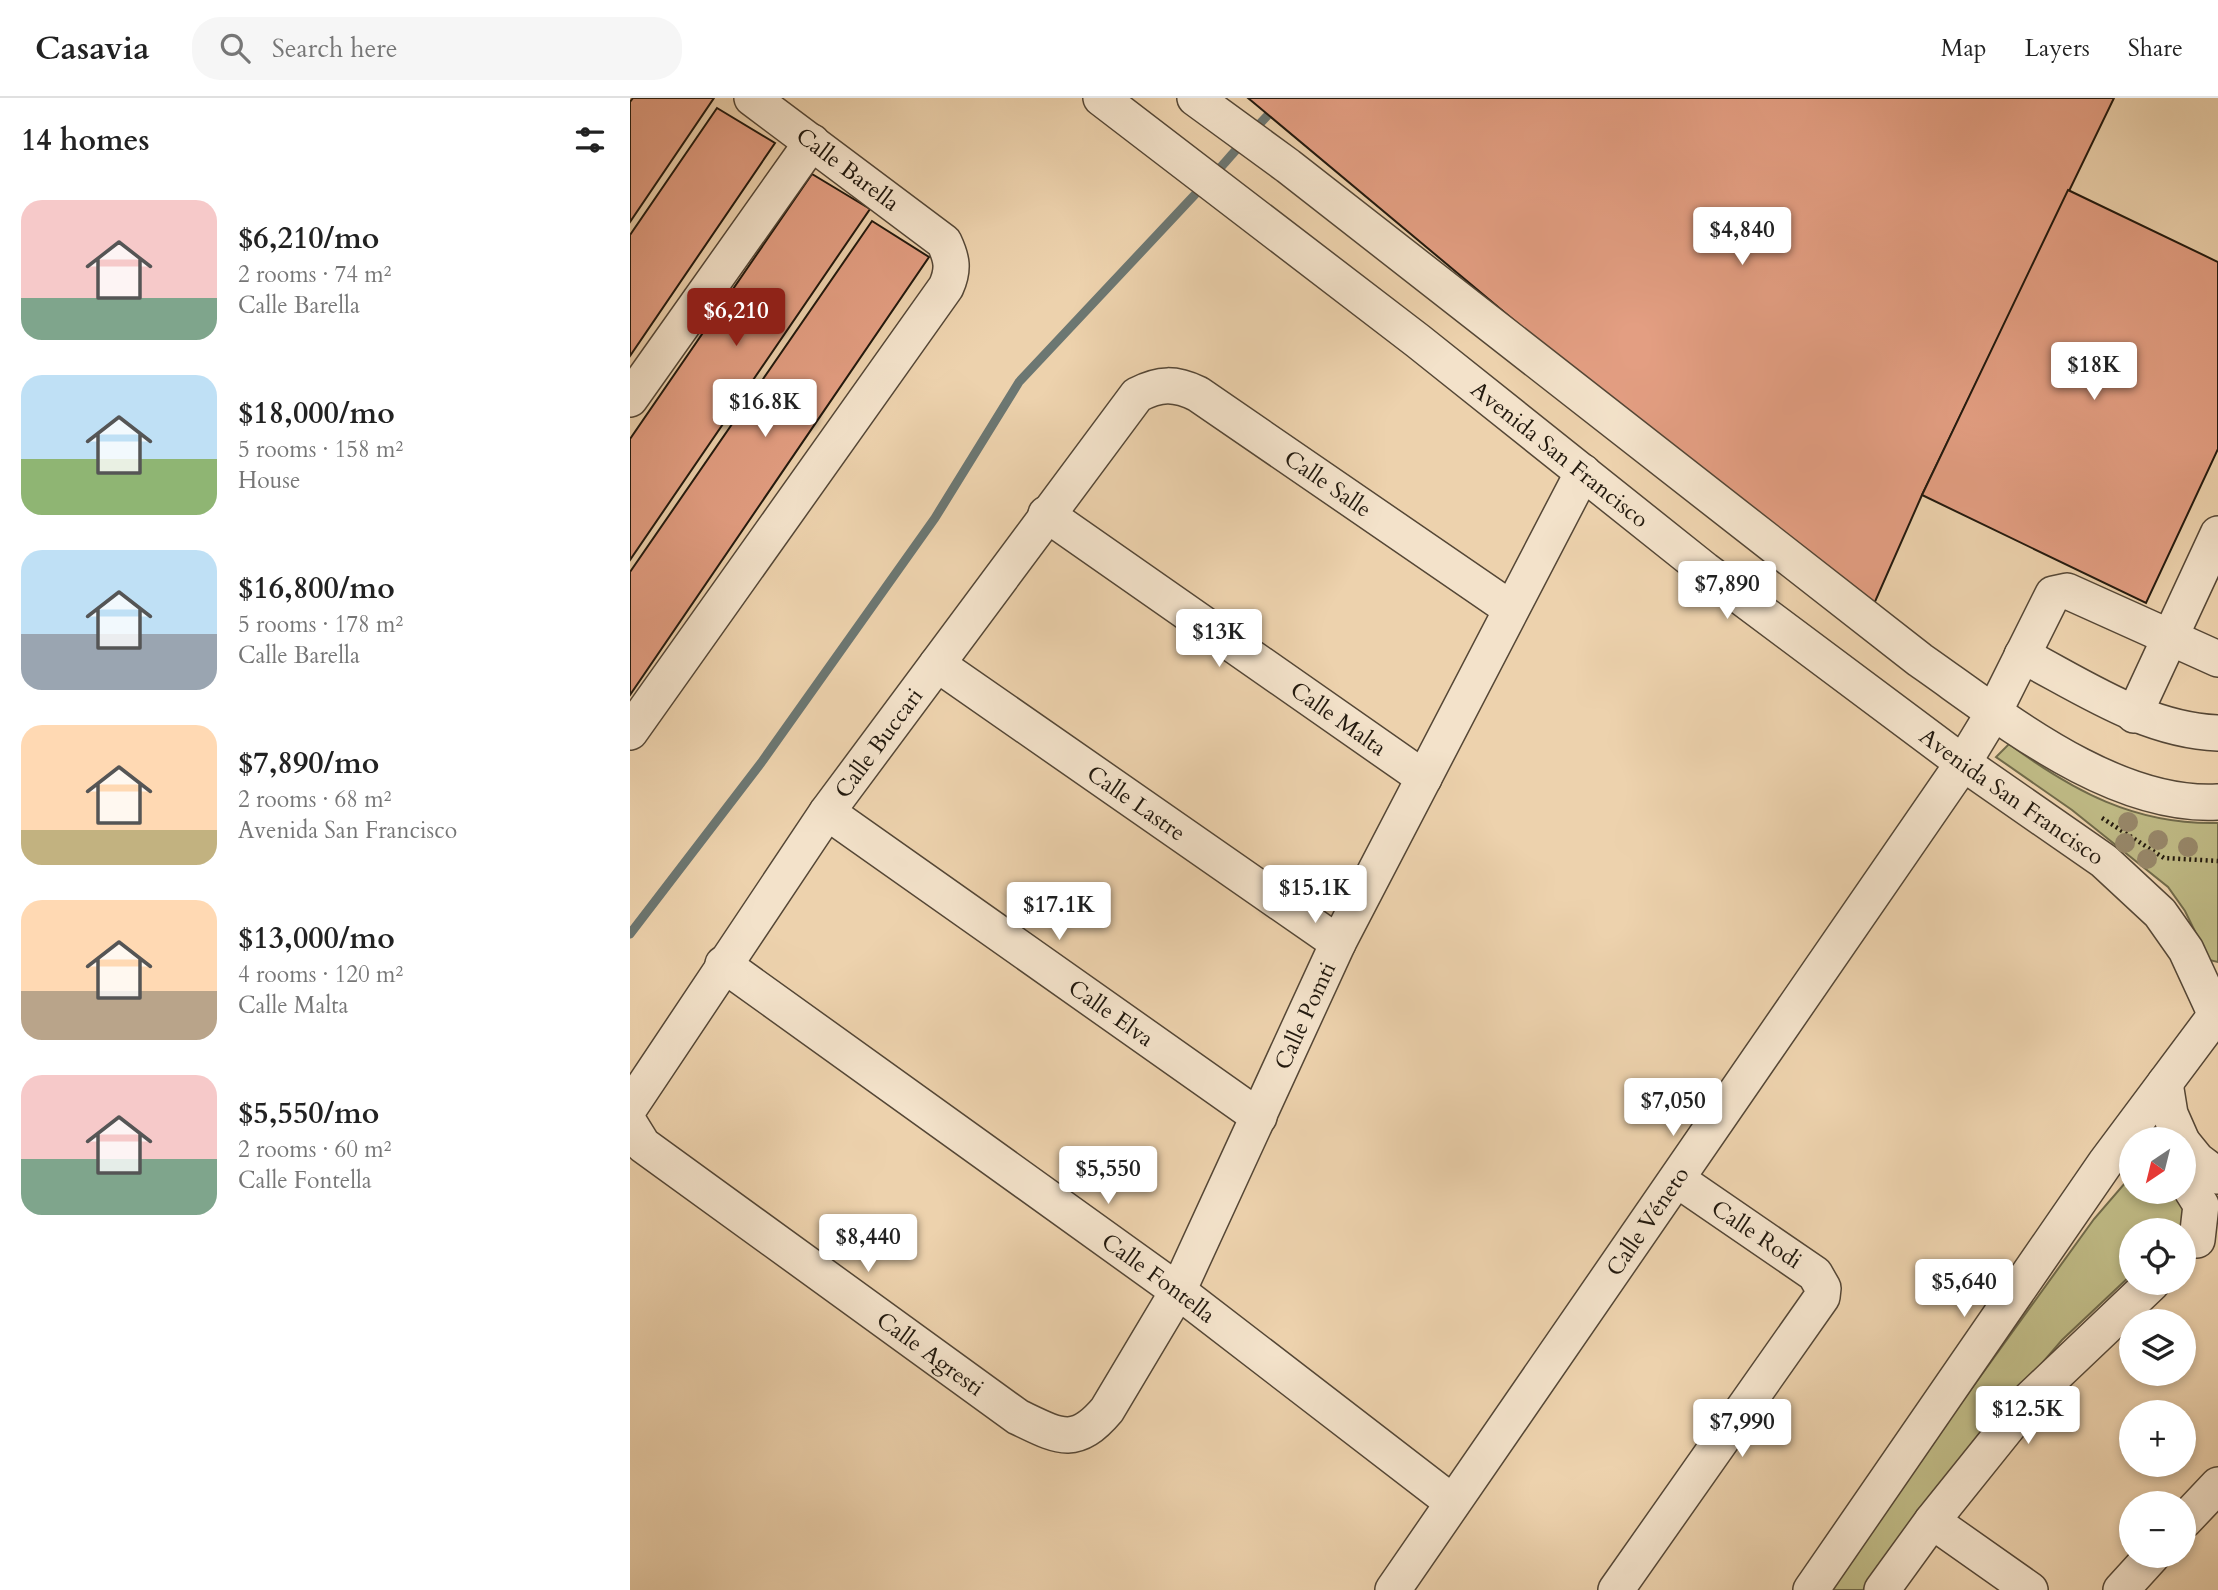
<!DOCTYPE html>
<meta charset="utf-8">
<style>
:root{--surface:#fff;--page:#f6f6f6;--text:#222;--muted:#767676;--line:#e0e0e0;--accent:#8f2418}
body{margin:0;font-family:Cardo,serif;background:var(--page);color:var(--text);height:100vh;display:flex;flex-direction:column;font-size:26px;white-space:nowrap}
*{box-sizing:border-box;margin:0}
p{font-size:23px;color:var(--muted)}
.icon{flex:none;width:38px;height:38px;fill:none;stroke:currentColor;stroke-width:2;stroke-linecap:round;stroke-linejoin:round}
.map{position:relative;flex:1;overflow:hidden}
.sheet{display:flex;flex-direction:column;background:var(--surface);width:630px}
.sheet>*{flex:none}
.needle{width:46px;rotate:215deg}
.fabs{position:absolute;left:1489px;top:1029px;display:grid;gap:14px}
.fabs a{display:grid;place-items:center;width:77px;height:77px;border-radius:50%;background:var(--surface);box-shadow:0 4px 10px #0003;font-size:35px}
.price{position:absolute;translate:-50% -60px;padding:0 16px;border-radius:7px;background:#fff;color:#222;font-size:23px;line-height:46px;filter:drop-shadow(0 2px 4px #0008)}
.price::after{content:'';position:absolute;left:50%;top:42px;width:21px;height:16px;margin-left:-10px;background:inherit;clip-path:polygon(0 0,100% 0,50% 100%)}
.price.on{background:var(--accent);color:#fff}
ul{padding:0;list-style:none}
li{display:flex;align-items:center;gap:21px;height:175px;padding:0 21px}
li span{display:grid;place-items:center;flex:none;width:196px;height:140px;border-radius:21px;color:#555}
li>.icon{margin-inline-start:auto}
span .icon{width:84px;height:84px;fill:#fffc;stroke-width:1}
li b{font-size:30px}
h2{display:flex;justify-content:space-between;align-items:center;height:84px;padding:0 21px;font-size:30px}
header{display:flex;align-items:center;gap:42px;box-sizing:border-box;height:98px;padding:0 35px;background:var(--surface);border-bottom:2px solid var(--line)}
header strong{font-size:33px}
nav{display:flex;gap:38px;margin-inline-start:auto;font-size:24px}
.search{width:490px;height:63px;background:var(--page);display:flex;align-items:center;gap:18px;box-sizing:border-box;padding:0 24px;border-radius:28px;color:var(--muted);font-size:26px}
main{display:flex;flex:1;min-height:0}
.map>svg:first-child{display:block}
</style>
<header>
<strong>Casavia</strong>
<div class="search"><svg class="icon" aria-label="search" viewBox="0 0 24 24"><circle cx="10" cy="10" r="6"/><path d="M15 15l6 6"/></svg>Search here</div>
<nav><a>Map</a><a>Layers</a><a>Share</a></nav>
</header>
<main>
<section class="sheet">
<h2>14 homes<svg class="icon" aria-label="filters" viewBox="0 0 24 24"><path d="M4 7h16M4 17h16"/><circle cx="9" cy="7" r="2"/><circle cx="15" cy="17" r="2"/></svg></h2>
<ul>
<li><span style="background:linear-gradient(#f6c9c9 70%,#7fa58c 0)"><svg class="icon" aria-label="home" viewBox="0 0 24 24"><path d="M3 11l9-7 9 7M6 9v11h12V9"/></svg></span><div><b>$6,210/mo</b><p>2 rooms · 74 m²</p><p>Calle Barella</p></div></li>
<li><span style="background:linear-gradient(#bfe0f5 60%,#8fb573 0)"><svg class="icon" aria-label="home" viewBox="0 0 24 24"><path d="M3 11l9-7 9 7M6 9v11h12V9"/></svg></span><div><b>$18,000/mo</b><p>5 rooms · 158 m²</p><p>House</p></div></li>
<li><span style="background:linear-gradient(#bfe0f5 60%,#9aa5b1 0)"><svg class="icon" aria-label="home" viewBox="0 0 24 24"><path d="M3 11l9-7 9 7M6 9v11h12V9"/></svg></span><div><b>$16,800/mo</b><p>5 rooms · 178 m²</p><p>Calle Barella</p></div></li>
<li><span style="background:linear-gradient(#ffd9b3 75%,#c2b280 0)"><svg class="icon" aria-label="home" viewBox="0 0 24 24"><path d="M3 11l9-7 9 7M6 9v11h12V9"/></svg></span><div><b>$7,890/mo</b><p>2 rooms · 68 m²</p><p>Avenida San Francisco</p></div></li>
<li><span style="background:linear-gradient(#ffd9b3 65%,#b9a48a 0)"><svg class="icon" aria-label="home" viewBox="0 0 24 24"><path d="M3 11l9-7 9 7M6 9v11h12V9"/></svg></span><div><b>$13,000/mo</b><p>4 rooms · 120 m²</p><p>Calle Malta</p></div></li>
<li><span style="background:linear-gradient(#f6c9c9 60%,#7fa58c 0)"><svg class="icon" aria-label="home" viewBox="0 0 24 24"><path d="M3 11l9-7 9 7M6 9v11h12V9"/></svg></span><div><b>$5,550/mo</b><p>2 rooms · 60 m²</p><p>Calle Fontella</p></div></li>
</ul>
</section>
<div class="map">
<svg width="1588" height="1492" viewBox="0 0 1588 1492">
<rect width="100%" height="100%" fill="#edd2ad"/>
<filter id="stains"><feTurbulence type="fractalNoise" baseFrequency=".00286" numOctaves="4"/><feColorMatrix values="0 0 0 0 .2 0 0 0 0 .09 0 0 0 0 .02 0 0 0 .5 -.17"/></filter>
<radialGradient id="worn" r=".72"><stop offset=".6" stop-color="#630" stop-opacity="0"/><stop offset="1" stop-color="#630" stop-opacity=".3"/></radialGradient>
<g fill="#bfba85" stroke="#706a4a" stroke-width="2">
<path d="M1379,646C1443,693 1505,727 1588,725V864L1579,862L1555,813L1538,789L1442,712L1366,659Z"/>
<polygon points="1501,1078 1502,1094 1551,1094 1559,1105 1551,1132 1502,1132 1501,1177 1432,1242 1345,1343 1233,1492 1201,1492 1256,1409 1464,1121"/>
</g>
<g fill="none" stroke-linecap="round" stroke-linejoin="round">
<g stroke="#6c7772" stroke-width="9">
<polyline points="622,34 638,17 649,12"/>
<polyline points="583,78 613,44"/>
<polyline points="0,836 131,665 305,420 389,284 573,88"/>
</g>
</g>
<g fill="#e39e82" stroke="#22190e" stroke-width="2">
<polygon points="3,0 84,0 0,124 0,4"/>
<polygon points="618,0 1484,0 1292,397 1244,506 947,275"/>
<polygon points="87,10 145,45 0,258 0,137"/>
<polygon points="182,76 240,111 0,462 0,341"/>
<polygon points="1438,92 1588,164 1588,351 1516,505 1292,397"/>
<polygon points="242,123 299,159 0,597 0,474"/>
</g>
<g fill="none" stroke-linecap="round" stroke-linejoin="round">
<g stroke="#554736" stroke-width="38">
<g id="minor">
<path id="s1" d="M471,0L788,243L1075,472L1333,665L1474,763L1530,815L1556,852L1586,917"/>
<path d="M565,0L658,68L1290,562C1372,619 1482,710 1588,704"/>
<polyline points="0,301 182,44"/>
<path id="s2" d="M416,416L794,680"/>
<path d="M1392,557C1455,590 1516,632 1588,635"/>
<path id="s3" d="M307,566L708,845"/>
<polyline points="1504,617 1588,436"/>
<path d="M0,634L316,189C324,171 322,161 314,144L122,0"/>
<path id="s4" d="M197,714L629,1019"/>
<path id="s5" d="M93,866L548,1193L822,1404"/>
<polyline points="1535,985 1540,1016 1551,1041"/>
<path id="s6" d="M0,1009L197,714L507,297C530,285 545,285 568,296L881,511"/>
<path id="s7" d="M0,1026L13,1047L388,1319C428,1338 445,1350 477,1312L548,1193L708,845L953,374"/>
<polyline points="1554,1046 1567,1062 1588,1078"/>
<polyline points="1554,1080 1571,1107 1567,1142"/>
<polyline points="1302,1423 1400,1492"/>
<polyline points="1554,1423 1588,1387"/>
<path id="s8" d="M763,1492L1333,665L1364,614L1423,496L1437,493L1588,561"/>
<polyline points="986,1492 1192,1199 1193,1190 1185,1176 1048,1082"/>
<polyline points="1181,1492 1476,1064 1588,914"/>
<polyline points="1252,1492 1302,1423 1400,1301 1522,1185"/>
<polyline points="1491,1492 1522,1458"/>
</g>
</g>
<polyline stroke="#22190e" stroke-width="4.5" stroke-dasharray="2 3.5" stroke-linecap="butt" points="1472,720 1534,760 1588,763"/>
<use href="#minor" stroke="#f3e2ca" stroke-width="35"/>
</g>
<g fill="#978769">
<circle cx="1498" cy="724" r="10"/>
<circle cx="1528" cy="742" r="10"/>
<circle cx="1495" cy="745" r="10"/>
<circle cx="1558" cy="749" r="10"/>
<circle cx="1517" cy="761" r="10"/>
</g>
<g text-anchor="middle" stroke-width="5" stroke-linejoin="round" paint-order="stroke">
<g font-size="23" fill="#22190e" stroke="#f3e2ca">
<text transform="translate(218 71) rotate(37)" y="8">Calle Barella</text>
<text dy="8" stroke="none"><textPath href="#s1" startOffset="581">Avenida San Francisco</textPath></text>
<text dy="8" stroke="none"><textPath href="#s6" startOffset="1096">Calle Salle</textPath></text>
<text dy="8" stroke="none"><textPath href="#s2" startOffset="357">Calle Malta</textPath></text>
<text dy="8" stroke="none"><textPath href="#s6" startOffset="441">Calle Buccari</textPath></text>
<text dy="8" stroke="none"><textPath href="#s1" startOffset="1148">Avenida San Francisco</textPath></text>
<text dy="8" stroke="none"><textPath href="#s3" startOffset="243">Calle Lastre</textPath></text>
<text dy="8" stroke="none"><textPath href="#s4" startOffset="348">Calle Elva</textPath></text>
<text dy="8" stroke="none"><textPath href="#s7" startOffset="1031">Calle Pomti</textPath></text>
<text dy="8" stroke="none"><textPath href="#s8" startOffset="448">Calle Véneto</textPath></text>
<text transform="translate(1127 1136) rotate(34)" y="8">Calle Rodi</text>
<text dy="8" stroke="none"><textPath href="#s5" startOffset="537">Calle Fontella</textPath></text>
<text dy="8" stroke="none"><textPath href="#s7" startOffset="380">Calle Agresti</textPath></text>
</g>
</g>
<rect width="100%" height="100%" filter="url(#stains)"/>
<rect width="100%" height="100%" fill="url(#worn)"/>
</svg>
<div class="fabs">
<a><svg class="needle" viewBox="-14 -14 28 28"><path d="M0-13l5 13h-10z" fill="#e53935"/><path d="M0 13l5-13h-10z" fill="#767676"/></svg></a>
<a><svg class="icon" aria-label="locate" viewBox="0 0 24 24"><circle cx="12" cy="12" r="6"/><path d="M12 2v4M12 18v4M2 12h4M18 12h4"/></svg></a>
<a><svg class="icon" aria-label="layers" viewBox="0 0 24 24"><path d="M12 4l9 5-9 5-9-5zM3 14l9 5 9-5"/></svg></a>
<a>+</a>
<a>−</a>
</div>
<b class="price" style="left:1112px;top:169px">$4,840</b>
<b class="price on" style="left:106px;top:250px">$6,210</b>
<b class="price" style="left:1464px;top:304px">$18K</b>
<b class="price" style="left:135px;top:341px">$16.8K</b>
<b class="price" style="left:1097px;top:523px">$7,890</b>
<b class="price" style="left:589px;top:571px">$13K</b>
<b class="price" style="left:685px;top:827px">$15.1K</b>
<b class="price" style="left:429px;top:844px">$17.1K</b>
<b class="price" style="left:1043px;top:1040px">$7,050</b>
<b class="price" style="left:478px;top:1108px">$5,550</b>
<b class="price" style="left:238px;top:1176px">$8,440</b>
<b class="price" style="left:1334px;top:1221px">$5,640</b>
<b class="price" style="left:1398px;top:1348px">$12.5K</b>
<b class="price" style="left:1112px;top:1361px">$7,990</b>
</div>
</main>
